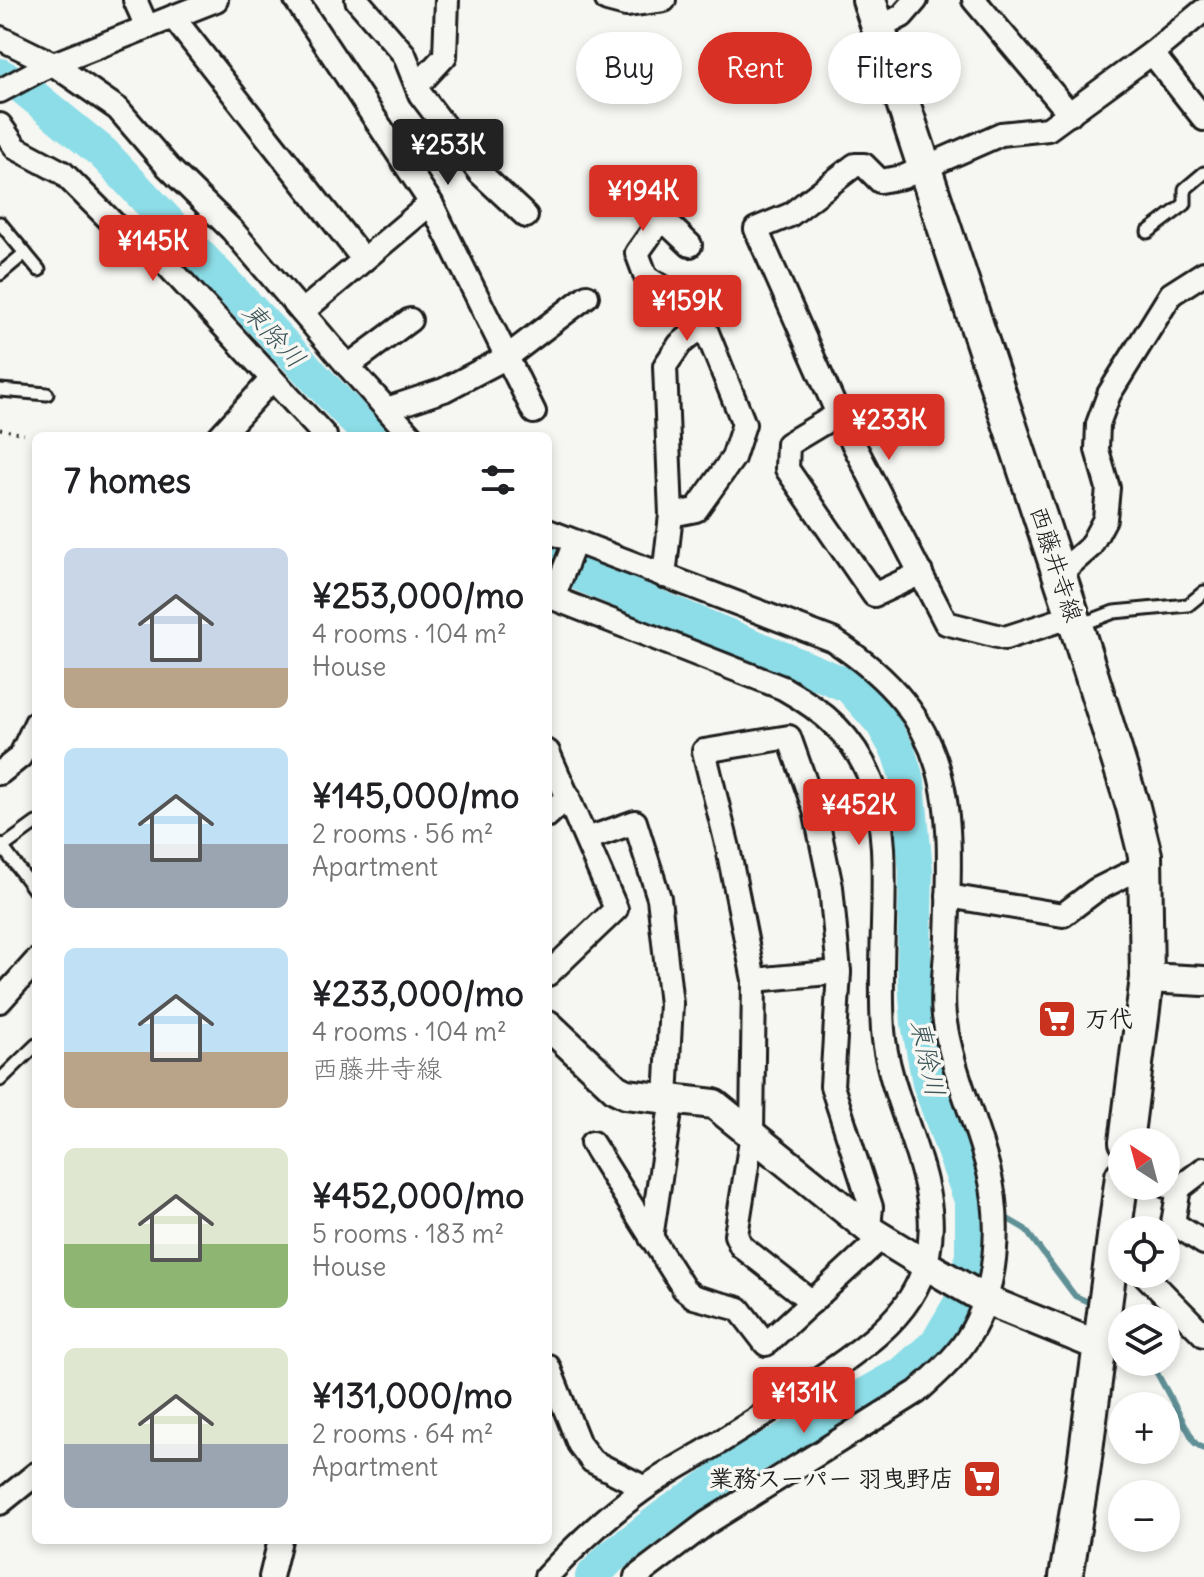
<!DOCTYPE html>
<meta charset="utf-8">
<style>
:root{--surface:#fff;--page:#f2f2f2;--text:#202124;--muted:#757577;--accent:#d93025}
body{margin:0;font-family:Delius,"Klee One",sans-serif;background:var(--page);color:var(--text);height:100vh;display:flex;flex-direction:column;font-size:30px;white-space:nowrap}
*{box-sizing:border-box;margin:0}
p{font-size:26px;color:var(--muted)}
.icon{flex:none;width:44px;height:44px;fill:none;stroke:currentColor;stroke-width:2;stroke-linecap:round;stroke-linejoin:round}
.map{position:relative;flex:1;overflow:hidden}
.sheet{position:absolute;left:32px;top:432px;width:520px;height:1112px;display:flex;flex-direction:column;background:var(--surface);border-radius:12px;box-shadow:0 4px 12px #0003}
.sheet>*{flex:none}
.guide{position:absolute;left:576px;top:32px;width:508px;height:72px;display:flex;gap:16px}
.needle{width:52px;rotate:324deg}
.buttons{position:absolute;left:1108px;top:1128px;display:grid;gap:16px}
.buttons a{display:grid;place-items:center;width:72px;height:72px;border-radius:50%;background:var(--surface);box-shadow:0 4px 12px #0003;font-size:40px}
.price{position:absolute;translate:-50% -68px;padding:0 18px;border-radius:8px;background:var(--accent);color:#fff;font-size:26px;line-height:52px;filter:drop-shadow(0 2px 4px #0008)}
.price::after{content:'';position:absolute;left:50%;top:48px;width:24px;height:18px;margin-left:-12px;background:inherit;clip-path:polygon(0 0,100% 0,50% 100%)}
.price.selected{background:#222;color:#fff}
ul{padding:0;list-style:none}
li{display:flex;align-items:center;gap:24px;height:200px;padding:0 32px}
li span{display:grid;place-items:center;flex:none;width:224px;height:160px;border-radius:12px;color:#555}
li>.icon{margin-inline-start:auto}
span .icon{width:96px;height:96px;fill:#fffc;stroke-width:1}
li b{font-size:34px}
h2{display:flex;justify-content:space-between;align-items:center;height:96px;padding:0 32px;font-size:34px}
.chip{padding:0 28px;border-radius:36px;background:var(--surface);box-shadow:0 4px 12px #0003;font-size:28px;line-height:72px}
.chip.selected{background:var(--accent);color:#fff}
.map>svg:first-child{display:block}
</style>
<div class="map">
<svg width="1204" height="1577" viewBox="0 0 1204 1577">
<rect width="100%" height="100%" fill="#f6f6f2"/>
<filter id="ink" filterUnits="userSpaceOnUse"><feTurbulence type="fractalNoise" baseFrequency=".0125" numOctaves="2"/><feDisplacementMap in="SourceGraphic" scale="16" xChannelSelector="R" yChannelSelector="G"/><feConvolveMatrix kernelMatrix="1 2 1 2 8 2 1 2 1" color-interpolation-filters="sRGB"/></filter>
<g filter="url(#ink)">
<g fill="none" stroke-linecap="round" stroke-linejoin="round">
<g stroke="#5f9096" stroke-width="6">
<polyline points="972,1203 991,1211"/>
<polyline points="1001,1215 1025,1229 1075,1296 1095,1305"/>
<polyline points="1151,1362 1195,1443 1204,1449"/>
</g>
<g stroke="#8cdde7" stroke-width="34">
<polyline points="0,75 21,86 103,153 370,436"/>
<polyline points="548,561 849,686 882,723 898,751 908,782 916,871 914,965 918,1023 929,1083 972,1203 972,1256 960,1304 937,1343 903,1373 739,1465 666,1515 610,1558 592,1577"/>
</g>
<g stroke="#1c1c1c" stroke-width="17">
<g id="service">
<polyline points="0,223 39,270"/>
<polyline points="1148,232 1185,204 1185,189 1204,173"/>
<polyline points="0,274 25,253"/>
<polyline points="0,390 47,394"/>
<polyline points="1080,625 1114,612 1188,605 1204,592"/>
<polyline points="0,844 36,892"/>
<polyline points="3,847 36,823"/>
<polyline points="0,1080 36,1045"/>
</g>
</g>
<g stroke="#1c1c1c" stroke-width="28">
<g id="minor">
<polyline points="135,0 147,27"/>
<polyline points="296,0 431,203 534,412"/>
<polyline points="357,0 404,54 420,94 480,173 526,216"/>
<polyline points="607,0 626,5 664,0"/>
<polyline points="974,0 1070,114"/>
<polyline points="173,17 363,259"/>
<polyline points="879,28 902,16 916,0"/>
<polyline points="0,38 53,64 118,109 168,167 232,230 348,366 411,436"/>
<polyline points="1152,53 1204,119"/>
<polyline points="417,86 445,56 447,0"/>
<polyline points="0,91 41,69 216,0"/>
<polyline points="0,125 16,148 63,173 121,231 143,239 325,436"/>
<polyline points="629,187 690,245"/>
<polyline points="662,218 637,253 646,277 691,305 704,325 744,424 733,458 696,510 671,515"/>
<polyline points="302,312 431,203"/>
<polyline points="348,366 410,320"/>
<polyline points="387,409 444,390 507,357 587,296"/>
<polyline points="838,414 788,444 787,469 874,595 921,573"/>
<polyline points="220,436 272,379"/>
<path d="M548,531L833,640C957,722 952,803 947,937C946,963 941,991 944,1016C951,1069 975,1117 988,1168C1002,1222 998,1291 967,1339C954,1359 936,1375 917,1392L707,1523L636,1577"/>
<polyline points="1059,574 1090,547 1105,519 1108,488 1097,450 1098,424 1109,394 1171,294 1204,273"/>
<polyline points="664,576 671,515 665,366 680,344 704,325"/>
<polyline points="553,598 575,542"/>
<polyline points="1073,616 1005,638 946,623 838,414 756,229 790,215 855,165 864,165 880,181 903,177 1001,134 1048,129 1152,53 1204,10"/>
<polyline points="548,752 616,909 548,974"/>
<polyline points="0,773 20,757 36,723"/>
<polyline points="548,815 568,796"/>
<polyline points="587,839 635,822 659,898 671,1004 666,1098"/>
<polyline points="948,896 1063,915 1096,890 1146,865"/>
<polyline points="754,980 839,972"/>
<polyline points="0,1001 36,961"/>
<polyline points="592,1143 684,1289 694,1297 739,1309 766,1344 882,1237"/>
<polyline points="1166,1186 1179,1188 1204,1169"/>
<polyline points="1179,1188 1173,1223 1204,1243"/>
<polyline points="651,1238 672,1099"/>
<polyline points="1144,1274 1204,1335"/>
<polyline points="812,1302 741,1246 736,1235 752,1134 754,980 728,848 704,751 789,737 815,810 831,887 839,972 832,1086 871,1207 869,1228"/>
<polyline points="548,1366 579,1444 592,1461 645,1488"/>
<polyline points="0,1503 36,1474"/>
<polyline points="271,1577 280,1540"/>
<path d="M546,1577C576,1545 610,1513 645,1488C663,1475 683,1464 702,1453C749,1424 795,1396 840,1364C866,1345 892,1326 910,1298C967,1208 890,1121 883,1030C879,970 886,909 883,848C881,826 880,803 872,783C855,737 824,711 783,688L548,596"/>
</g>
</g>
<g stroke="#1c1c1c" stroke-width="34">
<g id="tertiary">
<polyline points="1147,978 1204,981"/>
<polyline points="548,1025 616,1089 626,1094 714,1104 874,1233 926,1265 986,1300 1099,1346"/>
</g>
</g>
<g stroke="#1c1c1c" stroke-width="38">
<g id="secondary">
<polyline points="869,0 1073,616 1133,807 1145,855 1147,978 1126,1142"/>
<polyline points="1066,1577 1083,1473 1122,1176"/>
</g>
</g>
<polyline stroke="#1c1c1c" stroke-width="3" stroke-dasharray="2 6" stroke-linecap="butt" points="0,429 24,434"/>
<use href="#service" stroke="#f6f6f2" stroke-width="11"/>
<use href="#minor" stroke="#f6f6f2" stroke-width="22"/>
<use href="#tertiary" stroke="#f6f6f2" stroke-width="28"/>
<use href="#secondary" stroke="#f6f6f2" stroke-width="32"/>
</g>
</g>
<defs>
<g id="supermarket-square" transform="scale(2)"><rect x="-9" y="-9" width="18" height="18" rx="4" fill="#c8321e" stroke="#f6f6f2"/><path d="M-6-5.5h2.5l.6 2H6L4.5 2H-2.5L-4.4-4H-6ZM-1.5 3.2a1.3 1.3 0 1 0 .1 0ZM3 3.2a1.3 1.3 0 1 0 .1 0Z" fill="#fff"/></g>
</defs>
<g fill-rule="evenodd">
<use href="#supermarket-square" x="1057" y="1019"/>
<use href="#supermarket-square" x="982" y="1479"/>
</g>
<g text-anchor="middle" stroke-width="7" stroke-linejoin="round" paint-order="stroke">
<g font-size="24" fill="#1c1c1c" stroke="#f6f6f2">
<text transform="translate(1056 564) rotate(72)" y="8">西藤井寺線</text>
</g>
<g font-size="24" font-weight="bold" fill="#1c1c1c" stroke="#f6f6f2" text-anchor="start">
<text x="1085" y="1027">万代</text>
<text x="954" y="1487" text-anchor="end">業務スーパー 羽曳野店</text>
</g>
<g font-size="26" font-style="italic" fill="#3e5659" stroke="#f6f6f2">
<text transform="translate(274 335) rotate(47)" y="9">東除川</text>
<text transform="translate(928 1058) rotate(78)" y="9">東除川</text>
</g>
</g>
</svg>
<div class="buttons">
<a><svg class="needle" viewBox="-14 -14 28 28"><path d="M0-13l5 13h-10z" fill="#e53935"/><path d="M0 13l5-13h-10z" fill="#757577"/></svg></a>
<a><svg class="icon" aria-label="locate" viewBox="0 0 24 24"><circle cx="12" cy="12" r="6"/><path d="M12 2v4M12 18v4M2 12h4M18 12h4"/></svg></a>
<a><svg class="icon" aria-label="layers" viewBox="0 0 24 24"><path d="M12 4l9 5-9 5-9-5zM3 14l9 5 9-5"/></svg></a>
<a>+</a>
<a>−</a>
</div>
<b class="price selected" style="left:448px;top:187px">¥253K</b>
<b class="price" style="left:643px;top:233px">¥194K</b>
<b class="price" style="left:153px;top:283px">¥145K</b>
<b class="price" style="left:687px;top:343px">¥159K</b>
<b class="price" style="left:889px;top:462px">¥233K</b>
<b class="price" style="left:859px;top:847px">¥452K</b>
<b class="price" style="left:804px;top:1435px">¥131K</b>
<div class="guide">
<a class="chip">Buy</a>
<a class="chip selected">Rent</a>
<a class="chip">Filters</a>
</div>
<section class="sheet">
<h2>7 homes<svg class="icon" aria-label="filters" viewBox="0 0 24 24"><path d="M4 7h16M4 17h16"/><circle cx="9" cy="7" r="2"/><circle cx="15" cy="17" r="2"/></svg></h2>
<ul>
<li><span style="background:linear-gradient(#c9d6e8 75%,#b9a48a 0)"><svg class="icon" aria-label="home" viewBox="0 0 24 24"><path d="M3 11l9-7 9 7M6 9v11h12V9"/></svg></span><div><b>¥253,000/mo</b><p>4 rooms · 104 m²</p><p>House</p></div></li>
<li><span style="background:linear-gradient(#bfe0f5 60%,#9aa5b1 0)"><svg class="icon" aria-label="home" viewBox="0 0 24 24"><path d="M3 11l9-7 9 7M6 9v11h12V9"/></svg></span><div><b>¥145,000/mo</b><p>2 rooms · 56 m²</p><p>Apartment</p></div></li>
<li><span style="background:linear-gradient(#bfe0f5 65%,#b9a48a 0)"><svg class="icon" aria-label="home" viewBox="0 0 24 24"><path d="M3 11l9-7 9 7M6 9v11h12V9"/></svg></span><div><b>¥233,000/mo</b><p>4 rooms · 104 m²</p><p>西藤井寺線</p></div></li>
<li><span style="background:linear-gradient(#dfe7d0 60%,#8fb573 0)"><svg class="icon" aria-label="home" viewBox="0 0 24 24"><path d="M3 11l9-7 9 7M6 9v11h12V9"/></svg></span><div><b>¥452,000/mo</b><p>5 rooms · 183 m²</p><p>House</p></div></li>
<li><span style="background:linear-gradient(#dfe7d0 60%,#9aa5b1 0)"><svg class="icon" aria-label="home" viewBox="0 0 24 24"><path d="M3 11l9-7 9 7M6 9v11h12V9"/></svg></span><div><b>¥131,000/mo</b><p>2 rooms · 64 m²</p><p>Apartment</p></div></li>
</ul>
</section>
</div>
